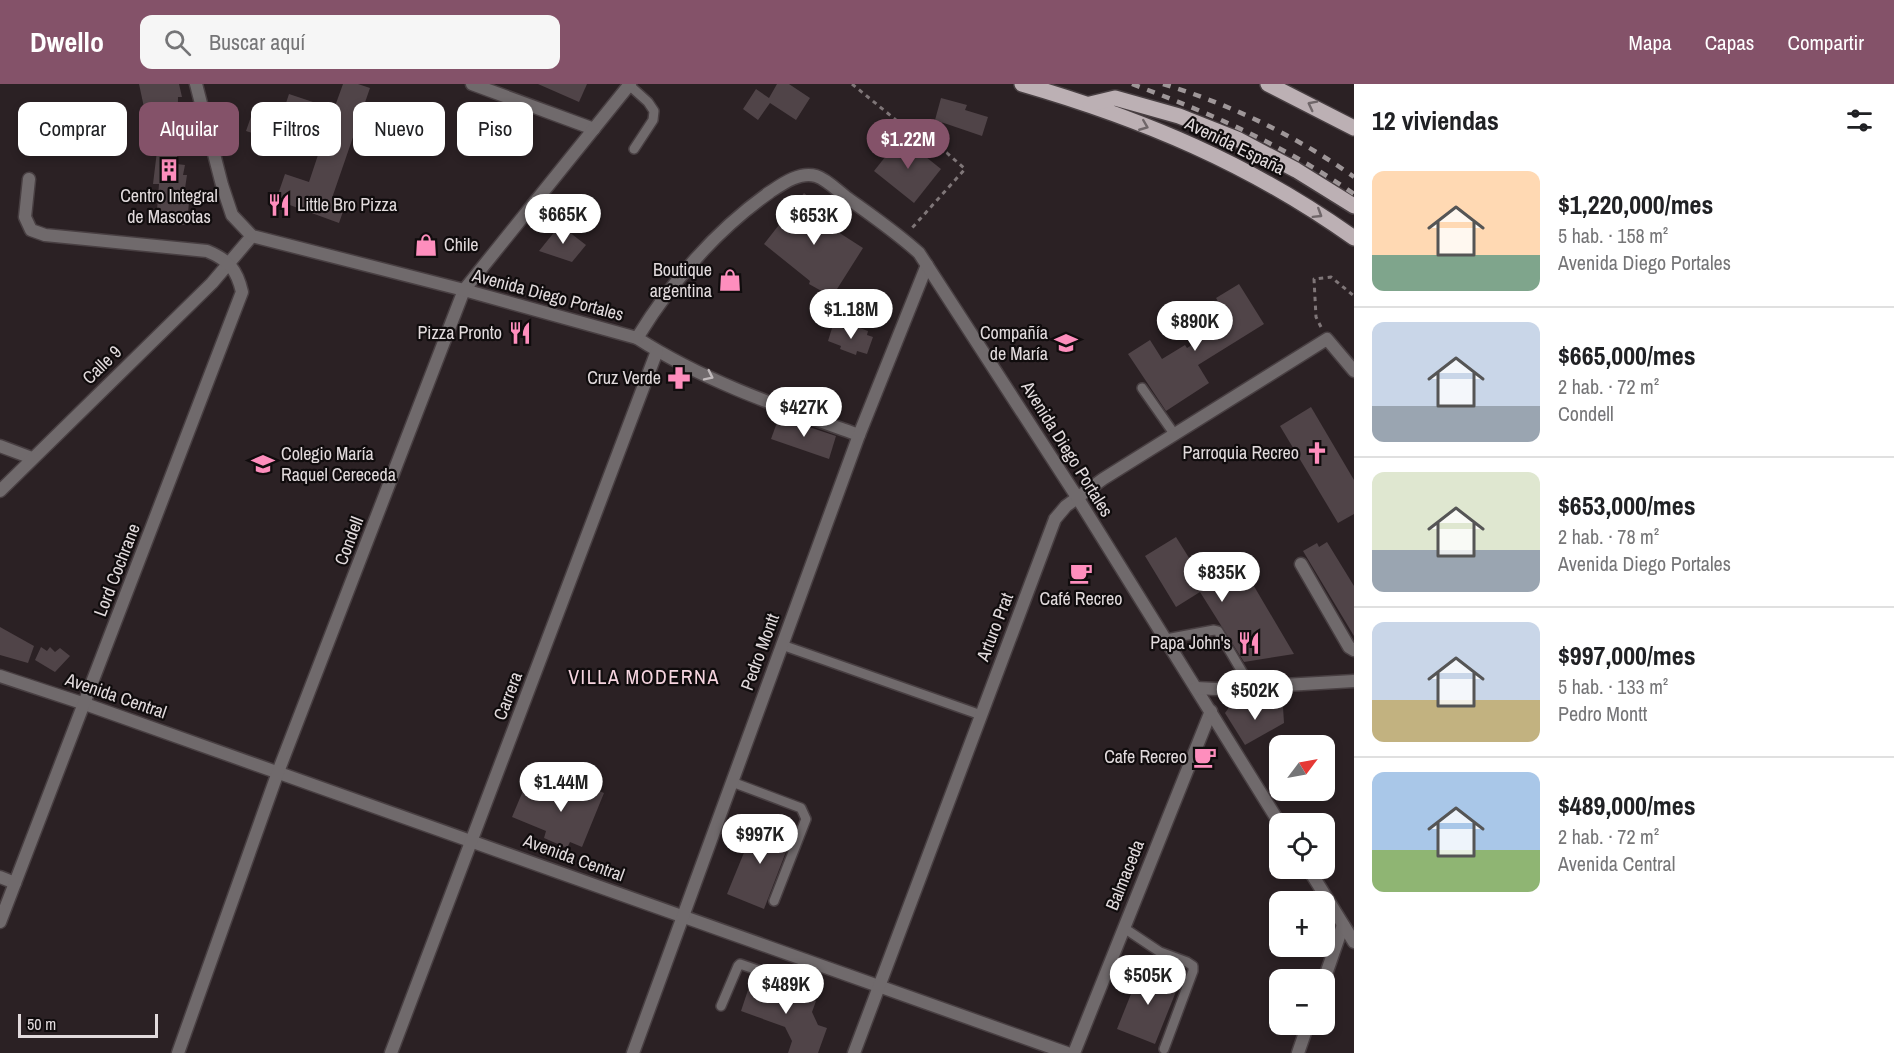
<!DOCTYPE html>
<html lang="es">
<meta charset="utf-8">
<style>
:root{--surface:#fff;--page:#f6f6f6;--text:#202124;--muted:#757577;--line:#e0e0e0;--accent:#845269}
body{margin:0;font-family:"Archivo Narrow",sans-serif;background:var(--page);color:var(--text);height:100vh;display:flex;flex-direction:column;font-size:22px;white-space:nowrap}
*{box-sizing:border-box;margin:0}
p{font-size:20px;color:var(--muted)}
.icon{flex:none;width:33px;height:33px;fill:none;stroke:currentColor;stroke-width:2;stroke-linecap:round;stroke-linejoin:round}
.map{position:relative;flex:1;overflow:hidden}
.panel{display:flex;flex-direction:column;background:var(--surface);width:540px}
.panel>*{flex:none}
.banner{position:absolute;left:18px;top:18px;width:570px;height:54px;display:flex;gap:12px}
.needle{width:39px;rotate:58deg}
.fabs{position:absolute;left:1269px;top:651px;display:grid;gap:12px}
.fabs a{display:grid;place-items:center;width:66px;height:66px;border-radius:12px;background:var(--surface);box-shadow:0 3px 9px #0003;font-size:30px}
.scale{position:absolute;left:18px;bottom:15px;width:140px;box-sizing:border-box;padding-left:6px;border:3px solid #e2dbdd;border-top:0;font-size:16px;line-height:21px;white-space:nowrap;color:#e2dbdd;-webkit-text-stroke:4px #100c0d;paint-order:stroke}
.price{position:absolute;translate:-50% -51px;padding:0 14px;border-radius:21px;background:#fff;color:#222;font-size:20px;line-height:39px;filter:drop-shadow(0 2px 3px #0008)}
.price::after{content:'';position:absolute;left:50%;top:36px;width:18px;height:14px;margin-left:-9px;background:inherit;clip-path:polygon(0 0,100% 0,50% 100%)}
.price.on{background:var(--accent);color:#fff}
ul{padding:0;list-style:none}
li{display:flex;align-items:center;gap:18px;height:150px;padding:0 18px}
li+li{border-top:2px solid var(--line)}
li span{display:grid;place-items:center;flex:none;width:168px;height:120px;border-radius:12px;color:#555}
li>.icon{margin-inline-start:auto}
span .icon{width:72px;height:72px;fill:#fffc;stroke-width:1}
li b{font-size:26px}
h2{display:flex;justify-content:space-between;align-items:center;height:72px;padding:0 18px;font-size:26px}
.chip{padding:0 21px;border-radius:12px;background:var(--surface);box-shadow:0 3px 9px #0003;font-size:21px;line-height:54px}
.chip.on{background:var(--accent);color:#fff}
header{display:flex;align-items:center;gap:36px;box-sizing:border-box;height:84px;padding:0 30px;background:var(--accent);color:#fff}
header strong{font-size:28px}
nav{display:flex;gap:33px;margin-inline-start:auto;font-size:21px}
.search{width:420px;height:54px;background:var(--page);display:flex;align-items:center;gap:15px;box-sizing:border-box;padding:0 21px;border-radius:12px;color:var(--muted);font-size:22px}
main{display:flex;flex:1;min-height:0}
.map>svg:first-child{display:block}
</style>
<header>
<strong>Dwello</strong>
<div class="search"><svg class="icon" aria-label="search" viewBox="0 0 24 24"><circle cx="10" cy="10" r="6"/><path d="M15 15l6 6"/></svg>Buscar aquí</div>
<nav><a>Mapa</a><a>Capas</a><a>Compartir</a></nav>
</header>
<main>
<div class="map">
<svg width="1354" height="969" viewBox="0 0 1354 969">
<rect width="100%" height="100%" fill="#2b2124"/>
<polygon fill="#9a4b6d" points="867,212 886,220 881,232 862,224"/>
<g fill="#504448">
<polygon points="139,0 179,0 182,13 178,13 177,80 185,81 183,91 187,91 183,118 189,118 187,141 156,139 159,100 153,100 157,67 140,66 141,28 145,28"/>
<polygon points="343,0 358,0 370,4 332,114 346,119 339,139 276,116 285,90 309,98 318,71 246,47 253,27 280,37 289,10 334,25"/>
<polygon points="538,0 587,0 579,18"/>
<polygon points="777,0 789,0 810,14 796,36 770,19 758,36 743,25 756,5 769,14"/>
<polygon points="941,14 967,21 965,26 988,33 982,52 935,36"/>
<polygon points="901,53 941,85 914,119 874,87"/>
<polygon points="804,109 831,131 824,139 863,164 832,213 809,200 810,197 764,160"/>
<polygon points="560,141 586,161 572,178 539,167"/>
<polygon points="1239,200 1264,240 1198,281 1209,299 1166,327 1128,270 1150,256 1162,275 1185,261 1187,264 1230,237 1216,214"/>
<polygon points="833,241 850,247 854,242 868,247 867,251 873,253 867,270 857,267 856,271 840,265 841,262 828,257"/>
<polygon points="1311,323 1354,396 1354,430 1338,439 1280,342"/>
<polygon points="779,333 836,352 829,375 771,355"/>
<polygon points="1176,453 1191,477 1195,475 1200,484 1206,481 1222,507 1248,492 1294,570 1244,578 1200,508 1176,523 1145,472"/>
<polygon points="1327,458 1354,502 1354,552 1303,467 1317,459 1319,463"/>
<polygon points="0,543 34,562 28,579 0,571"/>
<polygon points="41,563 47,567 50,563 55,568 60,564 70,572 55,588 35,576"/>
<polygon points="1230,622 1283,623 1284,639 1245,661 1225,629"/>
<polygon points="563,697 583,705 584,700 604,709 582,763 570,758 567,764 544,754 546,747 512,733 525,702 556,715"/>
<polygon points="757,737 792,752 764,825 727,810"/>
<polygon points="1141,885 1179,900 1155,960 1117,945"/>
<polygon points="752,894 816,917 812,928 818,941 827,944 818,969 788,969 792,957 785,943 741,927"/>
</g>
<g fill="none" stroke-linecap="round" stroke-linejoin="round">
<g stroke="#483f42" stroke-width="12">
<g id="service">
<polyline points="629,1 648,18 654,27 653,36 634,65"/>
<polyline points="1142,304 1175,351"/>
<polyline points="1166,555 1214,546 1218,547 1251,603"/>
<polyline points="782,561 981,631"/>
<polyline points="732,698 801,724 806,735 774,817"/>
<polyline points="1124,844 1160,868 1187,878 1193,882 1193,887 1164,965"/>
<polyline points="721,922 738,882 740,880 790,897 799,888 806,875"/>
</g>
</g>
<g stroke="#483f42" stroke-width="15">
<g id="minor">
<polyline points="472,0 594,45"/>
<path d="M637,254C705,298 783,324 859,351"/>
<polyline points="0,362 32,374"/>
<polyline points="0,407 212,199 252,152"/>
<polyline points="1301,480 1349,563 1354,566"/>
<polyline points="0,592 85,620 1067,969"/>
<polyline points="0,793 15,799"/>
<path d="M0,838L242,208C237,186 229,176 207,167L45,151L31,146L25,133L29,95"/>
<polyline points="1324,896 1343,841"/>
<polyline points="178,969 278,688 464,206 630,0"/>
<polyline points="391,969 657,267"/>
<polyline points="633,969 859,351 927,181"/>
<polyline points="854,969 1055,435 1066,422 1103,395 1327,255 1354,287"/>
<polyline points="1074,969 1211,627"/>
<polyline points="1298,969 1308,940"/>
</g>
</g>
<g stroke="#483f42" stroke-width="15">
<g id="tertiary">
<path d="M196,0L222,101L232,131L252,152L464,206L637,254C672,197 715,147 770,108C782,100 800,87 816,92C826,95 837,106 846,113C871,131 896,148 919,169L1077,413L1280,740"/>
<polyline points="1196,604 1216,605 1354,597"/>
<polyline points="1308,784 1354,858"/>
</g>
</g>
<g stroke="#483f42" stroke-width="18">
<g id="primary">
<path d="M1022,0C1143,35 1250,80 1354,154"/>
<polyline points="1268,0 1354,44"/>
<polyline points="1090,20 1115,14 1179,32 1237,55 1296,86 1354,122"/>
</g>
</g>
<g stroke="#7f7678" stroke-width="3" stroke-dasharray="4.5 4.5" stroke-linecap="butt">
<polyline points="852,0 907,45 947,69 965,85 912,144"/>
<polyline points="1321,243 1316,233 1314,195 1331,193 1354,212"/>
</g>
<use href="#service" stroke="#706a6c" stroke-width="9"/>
<use href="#minor" stroke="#706a6c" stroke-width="12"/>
<use href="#tertiary" stroke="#706a6c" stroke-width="12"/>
<use href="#primary" stroke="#bcb0b4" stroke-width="15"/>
<g stroke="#9e9698" stroke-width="4.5" stroke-dasharray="8 8" stroke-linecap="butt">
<path d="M1132,0C1212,30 1284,61 1354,110"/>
<path d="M1163,0C1229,20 1297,52 1354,93"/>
</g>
</g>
<defs><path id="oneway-chevron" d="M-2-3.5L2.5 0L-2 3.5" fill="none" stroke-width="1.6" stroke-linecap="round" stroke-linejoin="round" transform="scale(1.5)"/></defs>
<g stroke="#6f6669">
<use href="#oneway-chevron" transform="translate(1312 21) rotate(-153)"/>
<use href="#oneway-chevron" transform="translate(1144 42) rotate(22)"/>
<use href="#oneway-chevron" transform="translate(1318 130) rotate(32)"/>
</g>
<use stroke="#c0b9bb" href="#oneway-chevron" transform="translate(709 292) rotate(26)"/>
<defs>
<g id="building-bare" transform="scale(1.8)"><path d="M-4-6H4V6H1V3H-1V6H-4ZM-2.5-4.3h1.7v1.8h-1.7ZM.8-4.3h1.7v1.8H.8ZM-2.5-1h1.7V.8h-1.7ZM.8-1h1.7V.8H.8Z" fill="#fe8ebd" stroke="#100c0d" stroke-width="2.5" paint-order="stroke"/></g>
<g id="restaurant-bare" transform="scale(1.8)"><path d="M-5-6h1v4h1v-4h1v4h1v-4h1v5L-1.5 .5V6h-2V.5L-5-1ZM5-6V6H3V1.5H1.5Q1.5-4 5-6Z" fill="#fe8ebd" stroke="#100c0d" stroke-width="2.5" paint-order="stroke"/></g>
<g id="shop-bare" transform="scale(1.8)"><path d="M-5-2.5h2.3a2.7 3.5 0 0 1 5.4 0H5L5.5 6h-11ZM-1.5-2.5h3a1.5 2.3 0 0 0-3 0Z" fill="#fe8ebd" stroke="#100c0d" stroke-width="2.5" paint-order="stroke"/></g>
<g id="school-bare" transform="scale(1.8)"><path d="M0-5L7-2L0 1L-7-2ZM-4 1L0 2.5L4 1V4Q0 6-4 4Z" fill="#fe8ebd" stroke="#100c0d" stroke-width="2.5" paint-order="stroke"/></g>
<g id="pharmacy-bare" transform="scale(1.8)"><path d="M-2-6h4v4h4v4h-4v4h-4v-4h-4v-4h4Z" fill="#fe8ebd" stroke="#100c0d" stroke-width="2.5" paint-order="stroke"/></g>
<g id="church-bare" transform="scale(1.8)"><path d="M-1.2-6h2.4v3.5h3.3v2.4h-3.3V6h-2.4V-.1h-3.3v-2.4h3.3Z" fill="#fe8ebd" stroke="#100c0d" stroke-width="2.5" paint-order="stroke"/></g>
<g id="cafe-bare" transform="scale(1.8)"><path d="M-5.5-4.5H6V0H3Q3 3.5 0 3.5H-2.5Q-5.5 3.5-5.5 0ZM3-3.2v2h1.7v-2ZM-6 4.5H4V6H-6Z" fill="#fe8ebd" stroke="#100c0d" stroke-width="2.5" paint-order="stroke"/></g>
</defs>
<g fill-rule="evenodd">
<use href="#building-bare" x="169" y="86"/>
<use href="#restaurant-bare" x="279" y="121"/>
<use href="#shop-bare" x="426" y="161"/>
<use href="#shop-bare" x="730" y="196"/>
<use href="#restaurant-bare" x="520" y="249"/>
<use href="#school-bare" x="1066" y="259"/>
<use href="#pharmacy-bare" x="679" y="294"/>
<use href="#church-bare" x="1317" y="369"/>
<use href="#school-bare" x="263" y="380"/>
<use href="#cafe-bare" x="1081" y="489"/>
<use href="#restaurant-bare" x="1249" y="559"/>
<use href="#cafe-bare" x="1205" y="673"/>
</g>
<g text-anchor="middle" stroke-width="4.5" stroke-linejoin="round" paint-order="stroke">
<g font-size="18" fill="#e2dbdd" stroke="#100c0d">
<text transform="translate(1235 62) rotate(26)" y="6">Avenida España</text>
<text transform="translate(548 211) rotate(15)" y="6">Avenida Diego Portales</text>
<text transform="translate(102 281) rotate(-44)" y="6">Calle 9</text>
<text transform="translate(1067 365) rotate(58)" y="6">Avenida Diego Portales</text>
<text transform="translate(349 457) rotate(-69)" y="6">Condell</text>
<text transform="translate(117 486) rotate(-69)" y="6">Lord Cochrane</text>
<text transform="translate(995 543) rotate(-69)" y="6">Arturo Prat</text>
<text transform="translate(760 568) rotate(-70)" y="6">Pedro Montt</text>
<text transform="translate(116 612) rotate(19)" y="6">Avenida Central</text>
<text transform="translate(508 612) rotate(-69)" y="6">Carrera</text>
<text transform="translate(574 774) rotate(20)" y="6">Avenida Central</text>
<text transform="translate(1125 791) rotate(-68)" y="6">Balmaceda</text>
</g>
<g font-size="18" fill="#e2dbdd" stroke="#100c0d" text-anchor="end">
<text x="169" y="118" text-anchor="middle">Centro Integral<tspan x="169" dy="21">de Mascotas</tspan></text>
<text x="297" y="127" text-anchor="start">Little Bro Pizza</text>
<text x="444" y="167" text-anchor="start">Chile</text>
<text x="712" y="192">Boutique<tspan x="712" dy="21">argentina</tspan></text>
<text x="502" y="255">Pizza Pronto</text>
<text x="1048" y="255">Compañía<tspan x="1048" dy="21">de María</tspan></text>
<text x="661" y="300">Cruz Verde</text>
<text x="1299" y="375">Parroquia Recreo</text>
<text x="281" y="376" text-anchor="start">Colegio María<tspan x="281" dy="21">Raquel Cereceda</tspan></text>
<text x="1081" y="521" text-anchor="middle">Café Recreo</text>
<text x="1231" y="565">Papa John's</text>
<text x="1187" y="679">Cafe Recreo</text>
</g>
<g font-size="20" letter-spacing="1.5" fill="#f6d5e0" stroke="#100c0d">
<text x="644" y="600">VILLA MODERNA</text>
</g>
</g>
</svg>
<div class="fabs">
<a><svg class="needle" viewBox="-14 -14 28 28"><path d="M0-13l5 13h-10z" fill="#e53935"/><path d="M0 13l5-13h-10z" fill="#757577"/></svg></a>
<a><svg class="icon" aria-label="locate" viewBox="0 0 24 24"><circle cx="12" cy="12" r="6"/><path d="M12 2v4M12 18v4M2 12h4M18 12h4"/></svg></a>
<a>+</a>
<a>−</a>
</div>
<div class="scale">50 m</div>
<b class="price on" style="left:908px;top:86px">$1.22M</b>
<b class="price" style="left:563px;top:161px">$665K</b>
<b class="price" style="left:814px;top:162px">$653K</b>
<b class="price" style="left:851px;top:256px">$1.18M</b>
<b class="price" style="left:1195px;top:268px">$890K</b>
<b class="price" style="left:804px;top:354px">$427K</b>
<b class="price" style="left:1222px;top:519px">$835K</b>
<b class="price" style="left:1255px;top:637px">$502K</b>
<b class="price" style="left:561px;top:729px">$1.44M</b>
<b class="price" style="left:760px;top:781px">$997K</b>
<b class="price" style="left:1148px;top:922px">$505K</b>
<b class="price" style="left:786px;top:931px">$489K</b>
<div class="banner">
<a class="chip">Comprar</a>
<a class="chip on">Alquilar</a>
<a class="chip">Filtros</a>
<a class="chip">Nuevo</a>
<a class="chip">Piso</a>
</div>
</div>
<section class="panel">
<h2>12 viviendas<svg class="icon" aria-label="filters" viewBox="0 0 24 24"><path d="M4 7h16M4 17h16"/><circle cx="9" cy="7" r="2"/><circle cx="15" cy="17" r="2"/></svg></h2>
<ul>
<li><span style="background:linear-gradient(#ffd9b3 70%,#7fa58c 0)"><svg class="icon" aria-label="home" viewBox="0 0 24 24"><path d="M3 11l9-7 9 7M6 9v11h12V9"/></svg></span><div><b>$1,220,000/mes</b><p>5 hab. · 158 m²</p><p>Avenida Diego Portales</p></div></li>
<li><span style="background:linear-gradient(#c9d6e8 70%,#9aa5b1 0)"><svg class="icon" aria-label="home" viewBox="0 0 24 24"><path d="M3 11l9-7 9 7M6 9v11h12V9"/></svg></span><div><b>$665,000/mes</b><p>2 hab. · 72 m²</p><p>Condell</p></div></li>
<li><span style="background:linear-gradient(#dfe7d0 65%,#9aa5b1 0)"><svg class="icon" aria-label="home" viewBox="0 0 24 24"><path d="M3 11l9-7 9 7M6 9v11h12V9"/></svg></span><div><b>$653,000/mes</b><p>2 hab. · 78 m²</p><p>Avenida Diego Portales</p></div></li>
<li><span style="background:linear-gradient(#c9d6e8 65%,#c2b280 0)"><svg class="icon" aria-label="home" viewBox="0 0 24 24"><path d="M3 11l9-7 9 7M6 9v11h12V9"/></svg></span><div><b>$997,000/mes</b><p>5 hab. · 133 m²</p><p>Pedro Montt</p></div></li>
<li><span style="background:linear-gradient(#a9c7e8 65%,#8fb573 0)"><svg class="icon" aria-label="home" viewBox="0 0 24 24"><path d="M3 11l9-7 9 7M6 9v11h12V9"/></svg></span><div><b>$489,000/mes</b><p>2 hab. · 72 m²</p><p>Avenida Central</p></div></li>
</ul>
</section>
</main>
